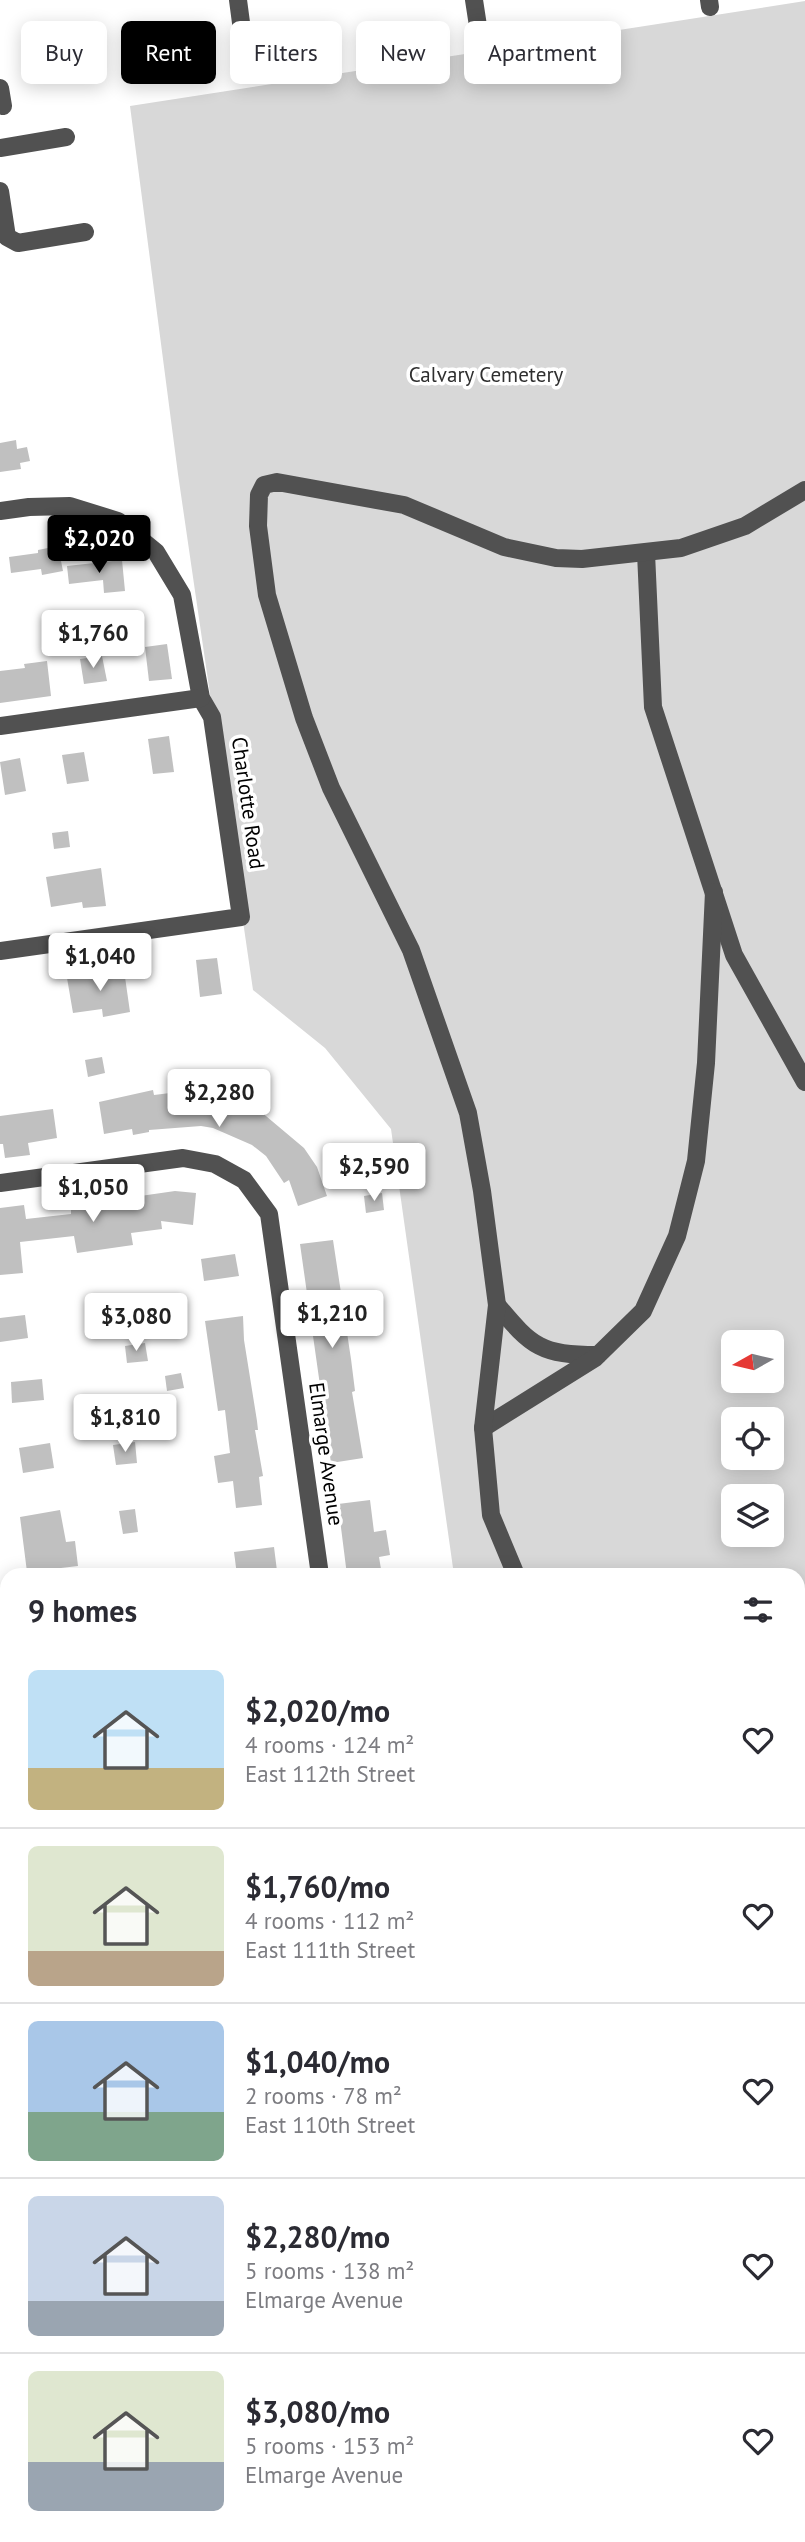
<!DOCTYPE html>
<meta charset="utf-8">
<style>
:root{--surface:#fff;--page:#f2f2f3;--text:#2b2b33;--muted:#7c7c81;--line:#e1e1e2;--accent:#000}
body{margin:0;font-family:"PT Sans",sans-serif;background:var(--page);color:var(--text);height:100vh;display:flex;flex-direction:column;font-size:26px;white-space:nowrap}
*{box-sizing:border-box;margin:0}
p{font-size:23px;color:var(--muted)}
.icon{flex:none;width:38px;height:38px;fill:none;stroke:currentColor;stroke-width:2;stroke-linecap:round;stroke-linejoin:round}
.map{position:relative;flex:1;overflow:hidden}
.details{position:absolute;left:0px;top:1568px;width:805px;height:975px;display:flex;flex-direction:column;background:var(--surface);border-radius:21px 21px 0 0;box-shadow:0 4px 18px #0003}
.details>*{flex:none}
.banner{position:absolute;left:21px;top:21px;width:763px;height:63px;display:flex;gap:14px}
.needle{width:46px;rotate:262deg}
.fabs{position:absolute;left:721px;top:1330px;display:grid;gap:14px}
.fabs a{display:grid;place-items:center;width:63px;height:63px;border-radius:10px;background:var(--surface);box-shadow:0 4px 18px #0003;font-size:35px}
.price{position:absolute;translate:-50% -60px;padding:0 16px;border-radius:7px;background:#fff;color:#222;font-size:23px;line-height:46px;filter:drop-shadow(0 2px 4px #0008)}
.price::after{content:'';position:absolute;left:50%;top:42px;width:21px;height:16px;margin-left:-10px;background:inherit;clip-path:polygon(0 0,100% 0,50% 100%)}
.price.on{background:var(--accent);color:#fff}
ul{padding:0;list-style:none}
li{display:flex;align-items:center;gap:21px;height:175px;padding:0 28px}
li+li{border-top:2px solid var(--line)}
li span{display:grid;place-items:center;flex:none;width:196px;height:140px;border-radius:10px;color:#555}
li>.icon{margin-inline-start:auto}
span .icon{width:84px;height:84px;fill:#fffc;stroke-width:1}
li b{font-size:30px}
h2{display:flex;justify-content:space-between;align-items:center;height:84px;padding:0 28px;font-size:30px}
.pill{padding:0 24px;border-radius:10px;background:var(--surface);box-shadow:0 4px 18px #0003;font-size:24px;line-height:63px}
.pill.on{background:var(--accent);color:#fff}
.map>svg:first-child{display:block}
</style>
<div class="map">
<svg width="805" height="2542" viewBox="0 0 805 2542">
<rect width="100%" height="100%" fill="#fff"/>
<path fill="#d8d8d8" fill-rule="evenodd" d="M805,1V2542H579L578,2536H798V1575H454L391,1129L325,1048L253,990L178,474L130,106ZM733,1342H772V1381H733ZM733,1419H772V1458H733ZM733,1496H772V1535H733Z"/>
<g fill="#c0c0c0">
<polygon points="16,440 17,449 27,447 30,461 20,463 21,469 0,472 0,443"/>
<polygon points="58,546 63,571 42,575 41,569 11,573 9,557 38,553 38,550"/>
<polygon points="122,560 125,591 104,593 103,580 69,584 67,566"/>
<polygon points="167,644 172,679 149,681 145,647"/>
<polygon points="102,656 107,681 84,684 80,659"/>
<polygon points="47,661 51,696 0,703 0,671 25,668 24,664"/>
<polygon points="169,736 174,772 153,774 148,739"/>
<polygon points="84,752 89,781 67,784 62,755"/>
<polygon points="20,758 26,791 5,795 0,762"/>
<polygon points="68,831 70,847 54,849 52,833"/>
<polygon points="101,868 106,906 83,908 82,902 51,907 46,877"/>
<polygon points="217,958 222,994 200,997 196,960"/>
<polygon points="124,970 130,1012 103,1017 102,1009 73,1013 67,978"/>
<polygon points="102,1057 105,1073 88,1077 85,1060"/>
<polygon points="202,1089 223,1090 262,1107 260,1111 304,1148 317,1167 327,1196 298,1206 289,1180 284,1183 266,1156 252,1145 213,1128 201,1126 149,1130 149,1132 133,1135 132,1129 104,1134 99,1102 153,1090 154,1095"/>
<polygon points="53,1109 57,1138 28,1143 30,1155 5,1158 3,1144 0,1144 0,1116"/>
<polygon points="175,1191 196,1193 193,1225 161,1221 162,1229 131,1233 133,1245 77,1253 74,1236 20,1242 23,1273 0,1275 0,1208 24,1205 26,1219 71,1214 71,1206"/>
<polygon points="382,1193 384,1210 366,1213 364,1196"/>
<polygon points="333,1240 351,1359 355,1391 352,1392 363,1458 331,1463 300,1244"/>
<polygon points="235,1254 239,1276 204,1281 201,1259"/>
<polygon points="25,1315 28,1338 0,1342 0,1318"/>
<polygon points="243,1316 244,1340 257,1421 258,1430 255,1430 263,1476 259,1477 262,1505 236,1508 233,1481 218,1483 214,1456 230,1453 225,1410 218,1411 205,1321"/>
<polygon points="145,1343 148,1361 127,1363 125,1346"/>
<polygon points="181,1373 184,1388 167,1391 165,1376"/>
<polygon points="42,1379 44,1400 12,1403 11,1382"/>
<polygon points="135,1442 137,1463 116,1465 113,1445"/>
<polygon points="50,1443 54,1468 23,1473 19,1448"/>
<polygon points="370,1500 374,1532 386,1530 390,1555 379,1557 382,1575 347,1575 338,1504"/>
<polygon points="135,1509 138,1532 123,1534 119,1511"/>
<polygon points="60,1510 66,1542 75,1541 78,1566 27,1572 20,1517"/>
<polygon points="274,1547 277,1571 237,1575 234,1552"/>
</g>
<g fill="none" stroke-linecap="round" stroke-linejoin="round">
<g stroke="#dbdbdb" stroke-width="21">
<g id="major">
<polyline points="0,1793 7,1847"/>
<polyline points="102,2536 103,2542"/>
</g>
</g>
<g stroke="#515151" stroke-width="18">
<polyline points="238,0 247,68"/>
<polyline points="474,0 480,39"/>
<polyline points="709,0 710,7"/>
<polyline points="0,88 3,106"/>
<polyline points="0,148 66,137"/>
<polyline points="0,191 7,237 18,243 85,232"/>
<polyline points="0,511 29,507 70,506 118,521 156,552 182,595 201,698 212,717 241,917 0,951"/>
<polyline points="646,553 653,707 734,955 805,1082"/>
<polyline points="0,726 201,698"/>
<polyline points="0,1183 183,1158 215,1164 244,1180 269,1214 320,1575"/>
<path d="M497,1305C532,1347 541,1355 598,1355"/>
<polyline points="483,1428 595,1358 643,1311 677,1236 696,1161 706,1063 714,892"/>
<polyline points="516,1575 491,1515 483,1428 497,1305 482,1191 468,1113 411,950 331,788 304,718 267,595 258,526 259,495 264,485 277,482 404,505 504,547 556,558 582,559 681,548 745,526 805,490"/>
<polyline points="798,1647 805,1643"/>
<polyline points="0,1782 7,1781"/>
<polyline points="798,1921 805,1910"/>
<polyline points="0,2093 7,2092"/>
<polyline points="0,2161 7,2160"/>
<polyline points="798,2260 805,2244"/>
<polyline points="798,2341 805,2402"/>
<polyline points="0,2344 7,2343"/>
<polyline points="798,2448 805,2447"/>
<polyline points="0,2535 7,2535"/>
<polyline points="146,2542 191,2536"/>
</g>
<use href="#major" stroke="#000" stroke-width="18"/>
<g stroke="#000" stroke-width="5" stroke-dasharray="10 3.5 2 3.5" stroke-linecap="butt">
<polyline points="798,1772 805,1767"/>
<polyline points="0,2026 7,2026"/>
</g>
</g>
<g text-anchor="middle" stroke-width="7" stroke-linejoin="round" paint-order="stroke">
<g font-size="21" fill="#2f2f2f" stroke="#fff">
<text x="486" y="382">Calvary Cemetery</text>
</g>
<g font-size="21" fill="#000" stroke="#fff">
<text transform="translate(248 803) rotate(82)" y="7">Charlotte Road</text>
<text transform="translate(326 1454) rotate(82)" y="7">Elmarge Avenue</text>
</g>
</g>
</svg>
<div class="fabs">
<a><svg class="needle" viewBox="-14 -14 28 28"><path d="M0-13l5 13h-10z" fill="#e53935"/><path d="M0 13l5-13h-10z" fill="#7c7c81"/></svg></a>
<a><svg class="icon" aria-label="locate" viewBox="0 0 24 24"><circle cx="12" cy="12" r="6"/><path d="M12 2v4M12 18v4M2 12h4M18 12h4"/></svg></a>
<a><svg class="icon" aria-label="layers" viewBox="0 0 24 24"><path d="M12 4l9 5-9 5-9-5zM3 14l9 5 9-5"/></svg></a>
</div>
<b class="price on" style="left:99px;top:575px">$2,020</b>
<b class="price" style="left:93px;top:670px">$1,760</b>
<b class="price" style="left:100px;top:993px">$1,040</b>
<b class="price" style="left:219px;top:1129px">$2,280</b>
<b class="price" style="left:374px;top:1203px">$2,590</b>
<b class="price" style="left:93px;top:1224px">$1,050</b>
<b class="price" style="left:332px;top:1350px">$1,210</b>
<b class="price" style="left:136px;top:1353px">$3,080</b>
<b class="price" style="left:125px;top:1454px">$1,810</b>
<div class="banner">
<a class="pill">Buy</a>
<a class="pill on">Rent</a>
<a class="pill">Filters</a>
<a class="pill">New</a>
<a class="pill">Apartment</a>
</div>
<section class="details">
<h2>9 homes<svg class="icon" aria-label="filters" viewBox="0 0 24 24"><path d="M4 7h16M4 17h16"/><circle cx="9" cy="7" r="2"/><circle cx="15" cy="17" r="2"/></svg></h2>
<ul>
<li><span style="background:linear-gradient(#bfe0f5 70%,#c2b280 0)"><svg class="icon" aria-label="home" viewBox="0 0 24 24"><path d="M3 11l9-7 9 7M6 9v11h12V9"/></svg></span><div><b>$2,020/mo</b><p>4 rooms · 124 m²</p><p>East 112th Street</p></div><svg class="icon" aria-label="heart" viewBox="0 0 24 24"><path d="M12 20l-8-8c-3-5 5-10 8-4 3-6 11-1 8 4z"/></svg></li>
<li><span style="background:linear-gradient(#dfe7d0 75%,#b9a48a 0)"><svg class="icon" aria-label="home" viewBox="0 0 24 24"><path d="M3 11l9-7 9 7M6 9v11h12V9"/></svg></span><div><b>$1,760/mo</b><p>4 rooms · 112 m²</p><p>East 111th Street</p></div><svg class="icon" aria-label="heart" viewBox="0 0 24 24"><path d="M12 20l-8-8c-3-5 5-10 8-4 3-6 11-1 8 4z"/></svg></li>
<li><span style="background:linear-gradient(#a9c7e8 65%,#7fa58c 0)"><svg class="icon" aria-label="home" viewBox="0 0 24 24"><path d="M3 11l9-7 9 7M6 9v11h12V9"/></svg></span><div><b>$1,040/mo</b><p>2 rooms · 78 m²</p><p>East 110th Street</p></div><svg class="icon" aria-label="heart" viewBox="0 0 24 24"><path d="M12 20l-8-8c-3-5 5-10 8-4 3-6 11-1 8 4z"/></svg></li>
<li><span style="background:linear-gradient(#c9d6e8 75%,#9aa5b1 0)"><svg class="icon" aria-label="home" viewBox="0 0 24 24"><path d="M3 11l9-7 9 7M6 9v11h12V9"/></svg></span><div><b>$2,280/mo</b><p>5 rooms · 138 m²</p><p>Elmarge Avenue</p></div><svg class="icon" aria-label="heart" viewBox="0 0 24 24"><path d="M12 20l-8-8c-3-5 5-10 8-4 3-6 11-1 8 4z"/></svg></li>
<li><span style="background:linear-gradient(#dfe7d0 65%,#9aa5b1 0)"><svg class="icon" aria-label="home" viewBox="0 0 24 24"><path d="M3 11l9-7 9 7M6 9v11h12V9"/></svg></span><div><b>$3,080/mo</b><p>5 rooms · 153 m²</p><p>Elmarge Avenue</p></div><svg class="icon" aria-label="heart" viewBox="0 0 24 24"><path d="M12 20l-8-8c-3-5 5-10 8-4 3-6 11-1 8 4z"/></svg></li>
</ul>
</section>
</div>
